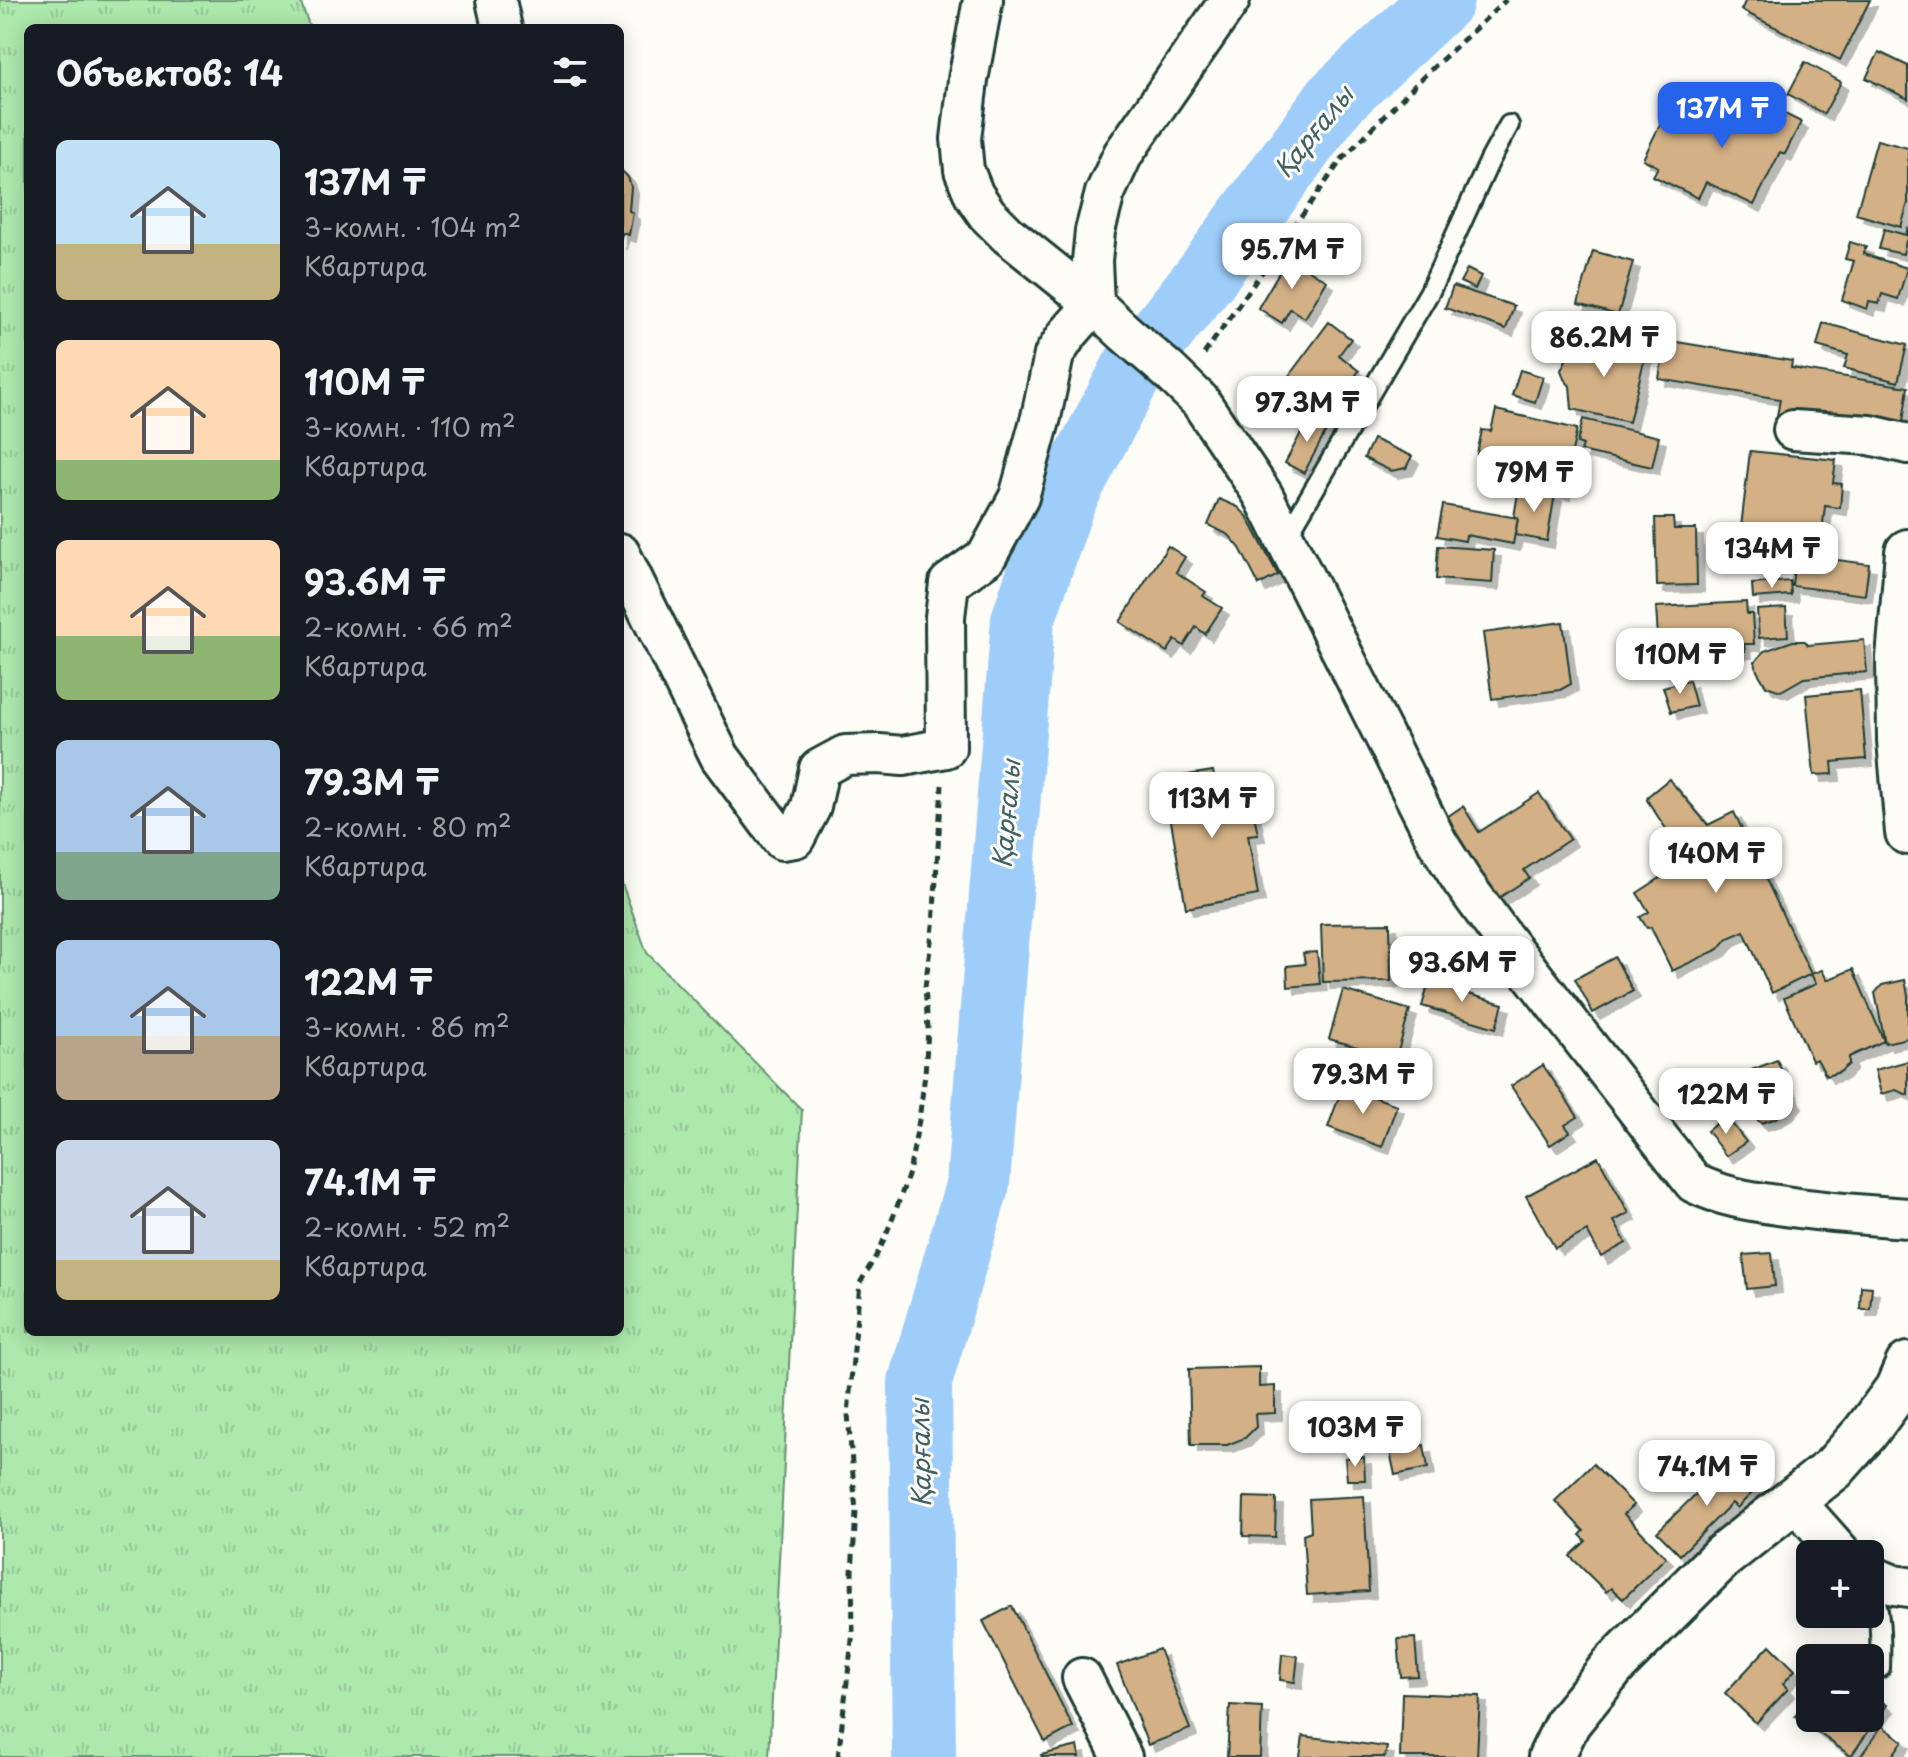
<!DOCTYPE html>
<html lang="ru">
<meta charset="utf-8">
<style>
:root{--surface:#171b24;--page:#20242c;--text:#f1f3f6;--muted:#9ea1a6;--accent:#2563eb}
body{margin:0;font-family:"Playpen Sans",sans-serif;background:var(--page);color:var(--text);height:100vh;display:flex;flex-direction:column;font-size:30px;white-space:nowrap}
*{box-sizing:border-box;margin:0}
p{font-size:26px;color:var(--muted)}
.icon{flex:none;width:44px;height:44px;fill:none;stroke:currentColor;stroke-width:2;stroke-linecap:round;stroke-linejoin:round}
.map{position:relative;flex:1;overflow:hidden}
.sheet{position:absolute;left:24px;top:24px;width:600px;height:1312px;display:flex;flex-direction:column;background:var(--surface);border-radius:12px;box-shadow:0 4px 20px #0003}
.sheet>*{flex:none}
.tools{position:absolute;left:1796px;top:1540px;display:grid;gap:16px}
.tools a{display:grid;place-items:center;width:88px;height:88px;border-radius:12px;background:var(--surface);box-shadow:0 4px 20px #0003;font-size:40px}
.price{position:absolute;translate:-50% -68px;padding:0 18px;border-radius:16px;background:#fff;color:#222;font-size:26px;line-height:52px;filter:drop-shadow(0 2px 4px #0008)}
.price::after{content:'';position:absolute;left:50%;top:48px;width:24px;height:18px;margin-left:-12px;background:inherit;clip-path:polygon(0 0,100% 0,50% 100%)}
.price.current{background:var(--accent);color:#fff}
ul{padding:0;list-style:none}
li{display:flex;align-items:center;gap:24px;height:200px;padding:0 32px}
li span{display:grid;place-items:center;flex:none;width:224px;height:160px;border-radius:12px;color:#555}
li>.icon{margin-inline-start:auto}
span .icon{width:96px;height:96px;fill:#fffc;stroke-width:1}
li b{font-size:34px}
h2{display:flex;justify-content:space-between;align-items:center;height:96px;padding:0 32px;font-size:34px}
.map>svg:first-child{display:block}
</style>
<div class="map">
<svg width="1908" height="1757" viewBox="0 0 1908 1757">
<defs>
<pattern id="grass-tufts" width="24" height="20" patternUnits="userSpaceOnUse" patternTransform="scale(2)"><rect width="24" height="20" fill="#ade8ad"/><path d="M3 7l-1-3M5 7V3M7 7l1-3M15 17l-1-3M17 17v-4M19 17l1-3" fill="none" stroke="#94c895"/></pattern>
<filter id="shadow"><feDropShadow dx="7" dy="7" stdDeviation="0" flood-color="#0004"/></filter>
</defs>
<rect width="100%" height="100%" fill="#fdfcf7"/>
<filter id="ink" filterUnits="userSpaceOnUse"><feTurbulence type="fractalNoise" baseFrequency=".0125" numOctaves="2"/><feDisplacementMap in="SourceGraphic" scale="16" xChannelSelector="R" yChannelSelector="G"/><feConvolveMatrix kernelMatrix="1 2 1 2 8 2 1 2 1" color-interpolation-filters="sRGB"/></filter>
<g filter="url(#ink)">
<polygon fill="url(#grass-tufts)" stroke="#669270" stroke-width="2" points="0,0 300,0 310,28 28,28 28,1332 620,1332 620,878 647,953 802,1110 769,1757 0,1757"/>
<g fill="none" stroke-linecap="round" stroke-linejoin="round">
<polyline stroke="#9ecdfa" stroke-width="64" points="924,1757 920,1382 978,1183 1023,620 1063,502 1134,367 1207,275 1335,100 1442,0"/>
</g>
<g fill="#d3b085" stroke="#1f3d34" stroke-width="2" filter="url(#shadow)">
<polygon points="1746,0 1870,0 1840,60 1741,10"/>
<polygon points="1879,52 1908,66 1908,99 1866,78"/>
<polygon points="1805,62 1841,82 1824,114 1788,94"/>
<polygon points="1745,94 1801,122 1785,154 1780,152 1754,205 1706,182 1698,198 1653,176 1658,167 1643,159 1668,108 1724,136"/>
<polygon points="1877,140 1908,148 1908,203 1901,227 1856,214"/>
<polygon points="620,169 628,177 631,187 629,211 633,213 629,235 622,233 620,243"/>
<polygon points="1908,227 1908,242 1906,241 1903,254 1879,249 1884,229 1906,235"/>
<polygon points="1850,242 1866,247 1863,254 1907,268 1898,299 1882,294 1879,304 1869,302 1867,309 1842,300 1854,261 1845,259"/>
<polygon points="1593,251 1633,262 1618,315 1578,304"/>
<polygon points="1288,257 1327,281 1305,318 1290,309 1282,323 1258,308"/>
<polygon points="1467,269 1481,276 1475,289 1460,282"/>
<polygon points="1453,286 1514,306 1506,329 1445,308"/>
<polygon points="1329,322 1351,339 1339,355 1359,371 1324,418 1282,385"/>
<polygon points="1823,323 1907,345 1898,382 1844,368 1848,355 1817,346"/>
<polygon points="1585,338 1646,353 1629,422 1572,409 1570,386 1564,379 1561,370 1567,358 1575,353 1581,354"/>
<polygon points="1665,340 1792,361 1791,368 1908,387 1902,429 1860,430 1777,416 1780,399 1659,379"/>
<polygon points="1520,370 1543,377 1535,402 1512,395"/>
<polygon points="1496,410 1577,429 1563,493 1493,478 1497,459 1477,454 1482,430 1491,431"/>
<polygon points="1310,416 1329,426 1304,473 1285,463"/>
<polygon points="1583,419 1659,437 1652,467 1581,451 1583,445 1577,443"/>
<polygon points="1373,439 1412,456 1406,468 1391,471 1364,458"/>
<polygon points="1750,451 1836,460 1833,483 1842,484 1840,508 1825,506 1821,542 1791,539 1790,550 1739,544"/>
<polygon points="1519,487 1555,494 1547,541 1515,535 1518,518 1514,517"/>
<polygon points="1219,499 1238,507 1247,516 1278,575 1259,585 1240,548 1229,535 1208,525"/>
<polygon points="1443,505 1518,518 1513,544 1466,535 1465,541 1437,536"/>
<polygon points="1655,518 1673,518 1674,529 1696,529 1697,585 1657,586"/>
<polygon points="1168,546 1185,557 1176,572 1206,592 1203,596 1222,608 1205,634 1196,627 1184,646 1175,640 1167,652 1120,622"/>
<polygon points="1438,546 1494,550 1492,583 1436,579"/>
<polygon points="1814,557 1869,564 1865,595 1792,586 1794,563 1813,566"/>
<polygon points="1790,581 1791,595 1753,598 1752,584"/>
<polygon points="1746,602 1747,614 1752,614 1754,644 1744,644 1745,651 1659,655 1656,607"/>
<polygon points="1786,608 1788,636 1759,638 1757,610"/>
<polygon points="1563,622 1571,684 1560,690 1492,699 1483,633"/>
<polygon points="1864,640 1867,672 1804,678 1781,691 1766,686 1757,671 1755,662 1764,651 1793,641 1805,641 1808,645"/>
<polygon points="1689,680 1696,706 1671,712 1663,687"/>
<polygon points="1860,690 1866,759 1832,762 1833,774 1814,775 1806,695"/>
<polygon points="1213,771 1215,782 1234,778 1239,807 1252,805 1258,834 1248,835 1258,895 1186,908 1166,792 1183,790 1181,776"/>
<polygon points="1669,779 1708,825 1734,812 1811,974 1772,993 1744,931 1728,938 1719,949 1672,971 1651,927 1647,928 1640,917 1649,912 1637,893 1683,863 1680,859 1684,856 1647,800 1648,796"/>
<polygon points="1539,793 1570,839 1524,870 1529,878 1494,901 1441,821 1463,806 1479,832"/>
<polygon points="1390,923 1391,981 1323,982 1321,924"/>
<polygon points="1317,952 1320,984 1288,987 1287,966 1305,964 1303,953"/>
<polygon points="1615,957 1633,991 1593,1013 1575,979"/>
<polygon points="1853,969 1884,1041 1849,1057 1849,1064 1840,1072 1826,1076 1817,1059 1812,1061 1784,998 1816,984 1811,974 1822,970 1827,980"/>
<polygon points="1430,979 1463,989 1462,992 1503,1004 1496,1028 1422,1006"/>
<polygon points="1905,980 1908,995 1908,1038 1885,1043 1875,993 1882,985"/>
<polygon points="1343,990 1410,1010 1396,1058 1329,1039"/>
<polygon points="1777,1060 1795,1101 1786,1112 1774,1119 1761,1123 1754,1117 1736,1076"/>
<polygon points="1908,1061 1908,1095 1896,1090 1881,1094 1875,1070"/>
<polygon points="1543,1065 1578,1117 1565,1125 1570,1132 1550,1145 1511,1086"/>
<polygon points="1343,1086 1397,1105 1382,1147 1328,1127"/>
<polygon points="1726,1116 1746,1142 1726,1156 1707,1131"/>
<polygon points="1598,1157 1629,1213 1614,1221 1626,1243 1601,1257 1587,1231 1555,1248 1526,1196"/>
<polygon points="1772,1253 1775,1286 1747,1289 1743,1255"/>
<polygon points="1861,1286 1872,1287 1870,1309 1860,1309"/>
<polygon points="1259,1367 1259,1387 1275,1386 1275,1413 1255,1414 1256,1427 1245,1438 1227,1445 1191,1445 1189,1369"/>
<polygon points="1424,1445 1428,1468 1395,1475 1390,1452"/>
<polygon points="1364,1457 1365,1480 1347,1480 1345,1458"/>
<polygon points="1593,1464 1634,1505 1624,1514 1666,1557 1623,1599 1611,1588 1606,1592 1570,1556 1586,1541 1580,1535 1584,1531 1555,1501"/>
<polygon points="1742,1466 1760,1485 1737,1508 1732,1503 1680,1555 1657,1532 1708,1482 1738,1470"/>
<polygon points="1364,1496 1369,1591 1307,1595 1303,1534 1311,1531 1309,1499"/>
<polygon points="1244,1497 1276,1498 1275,1537 1243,1536"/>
<polygon points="1012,1606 1073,1727 1045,1742 983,1621"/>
<polygon points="1415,1638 1418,1676 1401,1677 1398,1639"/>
<polygon points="1770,1645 1795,1670 1783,1684 1788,1689 1756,1723 1725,1693"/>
<polygon points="1159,1649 1190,1729 1148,1745 1117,1665"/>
<polygon points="1282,1654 1298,1656 1295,1682 1280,1680"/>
<polygon points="1402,1693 1480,1696 1477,1757 1400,1757"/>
<polygon points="1810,1694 1810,1718 1870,1718 1870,1694 1887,1705 1851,1756 1795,1716"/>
<polygon points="1230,1705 1262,1707 1260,1757 1227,1757"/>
<polygon points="1882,1726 1903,1741 1891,1757 1860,1757"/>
<polygon points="1303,1736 1387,1747 1385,1757 1300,1757"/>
<polygon points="1078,1746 1080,1757 1042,1757 1041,1755"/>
</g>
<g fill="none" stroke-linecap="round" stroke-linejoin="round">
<g stroke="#1f3d34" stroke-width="24">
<g id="lane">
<polyline points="1285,539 1430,291 1490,160 1509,125"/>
<path d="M1870,1581C1881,1609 1881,1638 1880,1668"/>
</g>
</g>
<g stroke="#1f3d34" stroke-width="44">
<g id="street">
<polyline points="496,0 502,28"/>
<path d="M983,0L968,80L961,139L964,170L974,195L987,214L1008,235L1094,304L1125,333L1169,371L1200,401L1263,495L1438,843L1462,881L1502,936L1694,1183C1720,1196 1748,1201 1778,1205C1821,1212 1864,1215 1908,1218"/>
<polyline points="1793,430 1870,435 1908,444"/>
<polyline points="620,553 720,757 782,840 795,838 811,807 819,769 845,755 879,754 903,756 946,748 945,617 949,583 987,556 1019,497 1041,417 1054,355 1067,335 1094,304 1092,261 1095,231 1105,193 1123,154 1230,0"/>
<polyline points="1794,1500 1842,1554"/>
<polyline points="1870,1575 1894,1585 1908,1587"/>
<polyline points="1082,1678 1122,1757"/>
</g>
</g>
<g stroke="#1f3d34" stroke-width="50">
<g id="secondary">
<polyline points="1908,552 1899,658 1900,740 1908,832"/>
<polyline points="1551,1757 1568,1722 1614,1665 1722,1557 1834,1468 1865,1433 1897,1390 1908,1365"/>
</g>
</g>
<g stroke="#1f3d34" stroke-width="5" stroke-dasharray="8 6" stroke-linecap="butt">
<polyline points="1204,354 1342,159 1421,79 1506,0"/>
<polyline points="838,1757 853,1632 852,1572 856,1512 848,1414 860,1283 880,1249 894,1215 909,1173 919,1120 925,1074 928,1029 925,987 933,926 942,785"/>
</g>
<use href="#lane" stroke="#fdfcf7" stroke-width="18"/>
<use href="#street" stroke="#fdfcf7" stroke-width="38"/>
<use href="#secondary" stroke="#fdfcf7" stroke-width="44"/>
</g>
</g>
<g text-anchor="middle" stroke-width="6" stroke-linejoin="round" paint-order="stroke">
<g font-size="26" font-style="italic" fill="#3f6166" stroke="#fdfcf7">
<text transform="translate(1314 132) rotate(-51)" y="9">Қарғалы</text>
<text transform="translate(1007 814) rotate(-85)" y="9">Қарғалы</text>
<text transform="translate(921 1453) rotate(-91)" y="9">Қарғалы</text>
</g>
</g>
</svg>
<div class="tools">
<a>+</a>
<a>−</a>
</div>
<b class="price current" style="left:1722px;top:150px">137M ₸</b>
<b class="price" style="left:1292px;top:291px">95.7M ₸</b>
<b class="price" style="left:1604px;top:379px">86.2M ₸</b>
<b class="price" style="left:1307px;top:444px">97.3M ₸</b>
<b class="price" style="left:1534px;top:514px">79M ₸</b>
<b class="price" style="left:1772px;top:590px">134M ₸</b>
<b class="price" style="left:1680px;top:696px">110M ₸</b>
<b class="price" style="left:1212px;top:840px">113M ₸</b>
<b class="price" style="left:1716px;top:895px">140M ₸</b>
<b class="price" style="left:1462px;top:1004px">93.6M ₸</b>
<b class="price" style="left:1363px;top:1116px">79.3M ₸</b>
<b class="price" style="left:1726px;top:1136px">122M ₸</b>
<b class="price" style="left:1355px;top:1469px">103M ₸</b>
<b class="price" style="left:1707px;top:1508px">74.1M ₸</b>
<section class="sheet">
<h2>Объектов: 14<svg class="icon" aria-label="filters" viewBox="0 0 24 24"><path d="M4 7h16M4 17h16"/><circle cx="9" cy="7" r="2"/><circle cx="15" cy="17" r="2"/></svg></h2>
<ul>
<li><span style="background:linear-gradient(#bfe0f5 65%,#c2b280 0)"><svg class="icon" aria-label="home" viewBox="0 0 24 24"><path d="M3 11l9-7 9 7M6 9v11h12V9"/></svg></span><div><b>137M ₸</b><p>3-комн. · 104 m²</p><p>Квартира</p></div></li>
<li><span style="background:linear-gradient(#ffd9b3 75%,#8fb573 0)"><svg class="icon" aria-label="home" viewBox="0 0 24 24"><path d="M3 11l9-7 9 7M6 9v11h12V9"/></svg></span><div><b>110M ₸</b><p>3-комн. · 110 m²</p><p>Квартира</p></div></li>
<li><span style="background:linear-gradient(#ffd9b3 60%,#8fb573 0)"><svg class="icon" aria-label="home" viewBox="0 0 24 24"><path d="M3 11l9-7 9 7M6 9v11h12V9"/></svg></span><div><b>93.6M ₸</b><p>2-комн. · 66 m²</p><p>Квартира</p></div></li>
<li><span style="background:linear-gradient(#a9c7e8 70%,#7fa58c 0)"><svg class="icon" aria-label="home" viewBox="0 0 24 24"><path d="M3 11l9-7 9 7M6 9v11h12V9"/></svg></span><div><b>79.3M ₸</b><p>2-комн. · 80 m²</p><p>Квартира</p></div></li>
<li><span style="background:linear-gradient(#a9c7e8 60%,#b9a48a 0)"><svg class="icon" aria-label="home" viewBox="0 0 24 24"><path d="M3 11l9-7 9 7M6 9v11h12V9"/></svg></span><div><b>122M ₸</b><p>3-комн. · 86 m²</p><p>Квартира</p></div></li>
<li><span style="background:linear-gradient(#c9d6e8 75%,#c2b280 0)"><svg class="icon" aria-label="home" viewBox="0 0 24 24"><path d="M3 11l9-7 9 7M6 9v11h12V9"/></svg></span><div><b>74.1M ₸</b><p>2-комн. · 52 m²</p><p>Квартира</p></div></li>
</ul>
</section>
</div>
